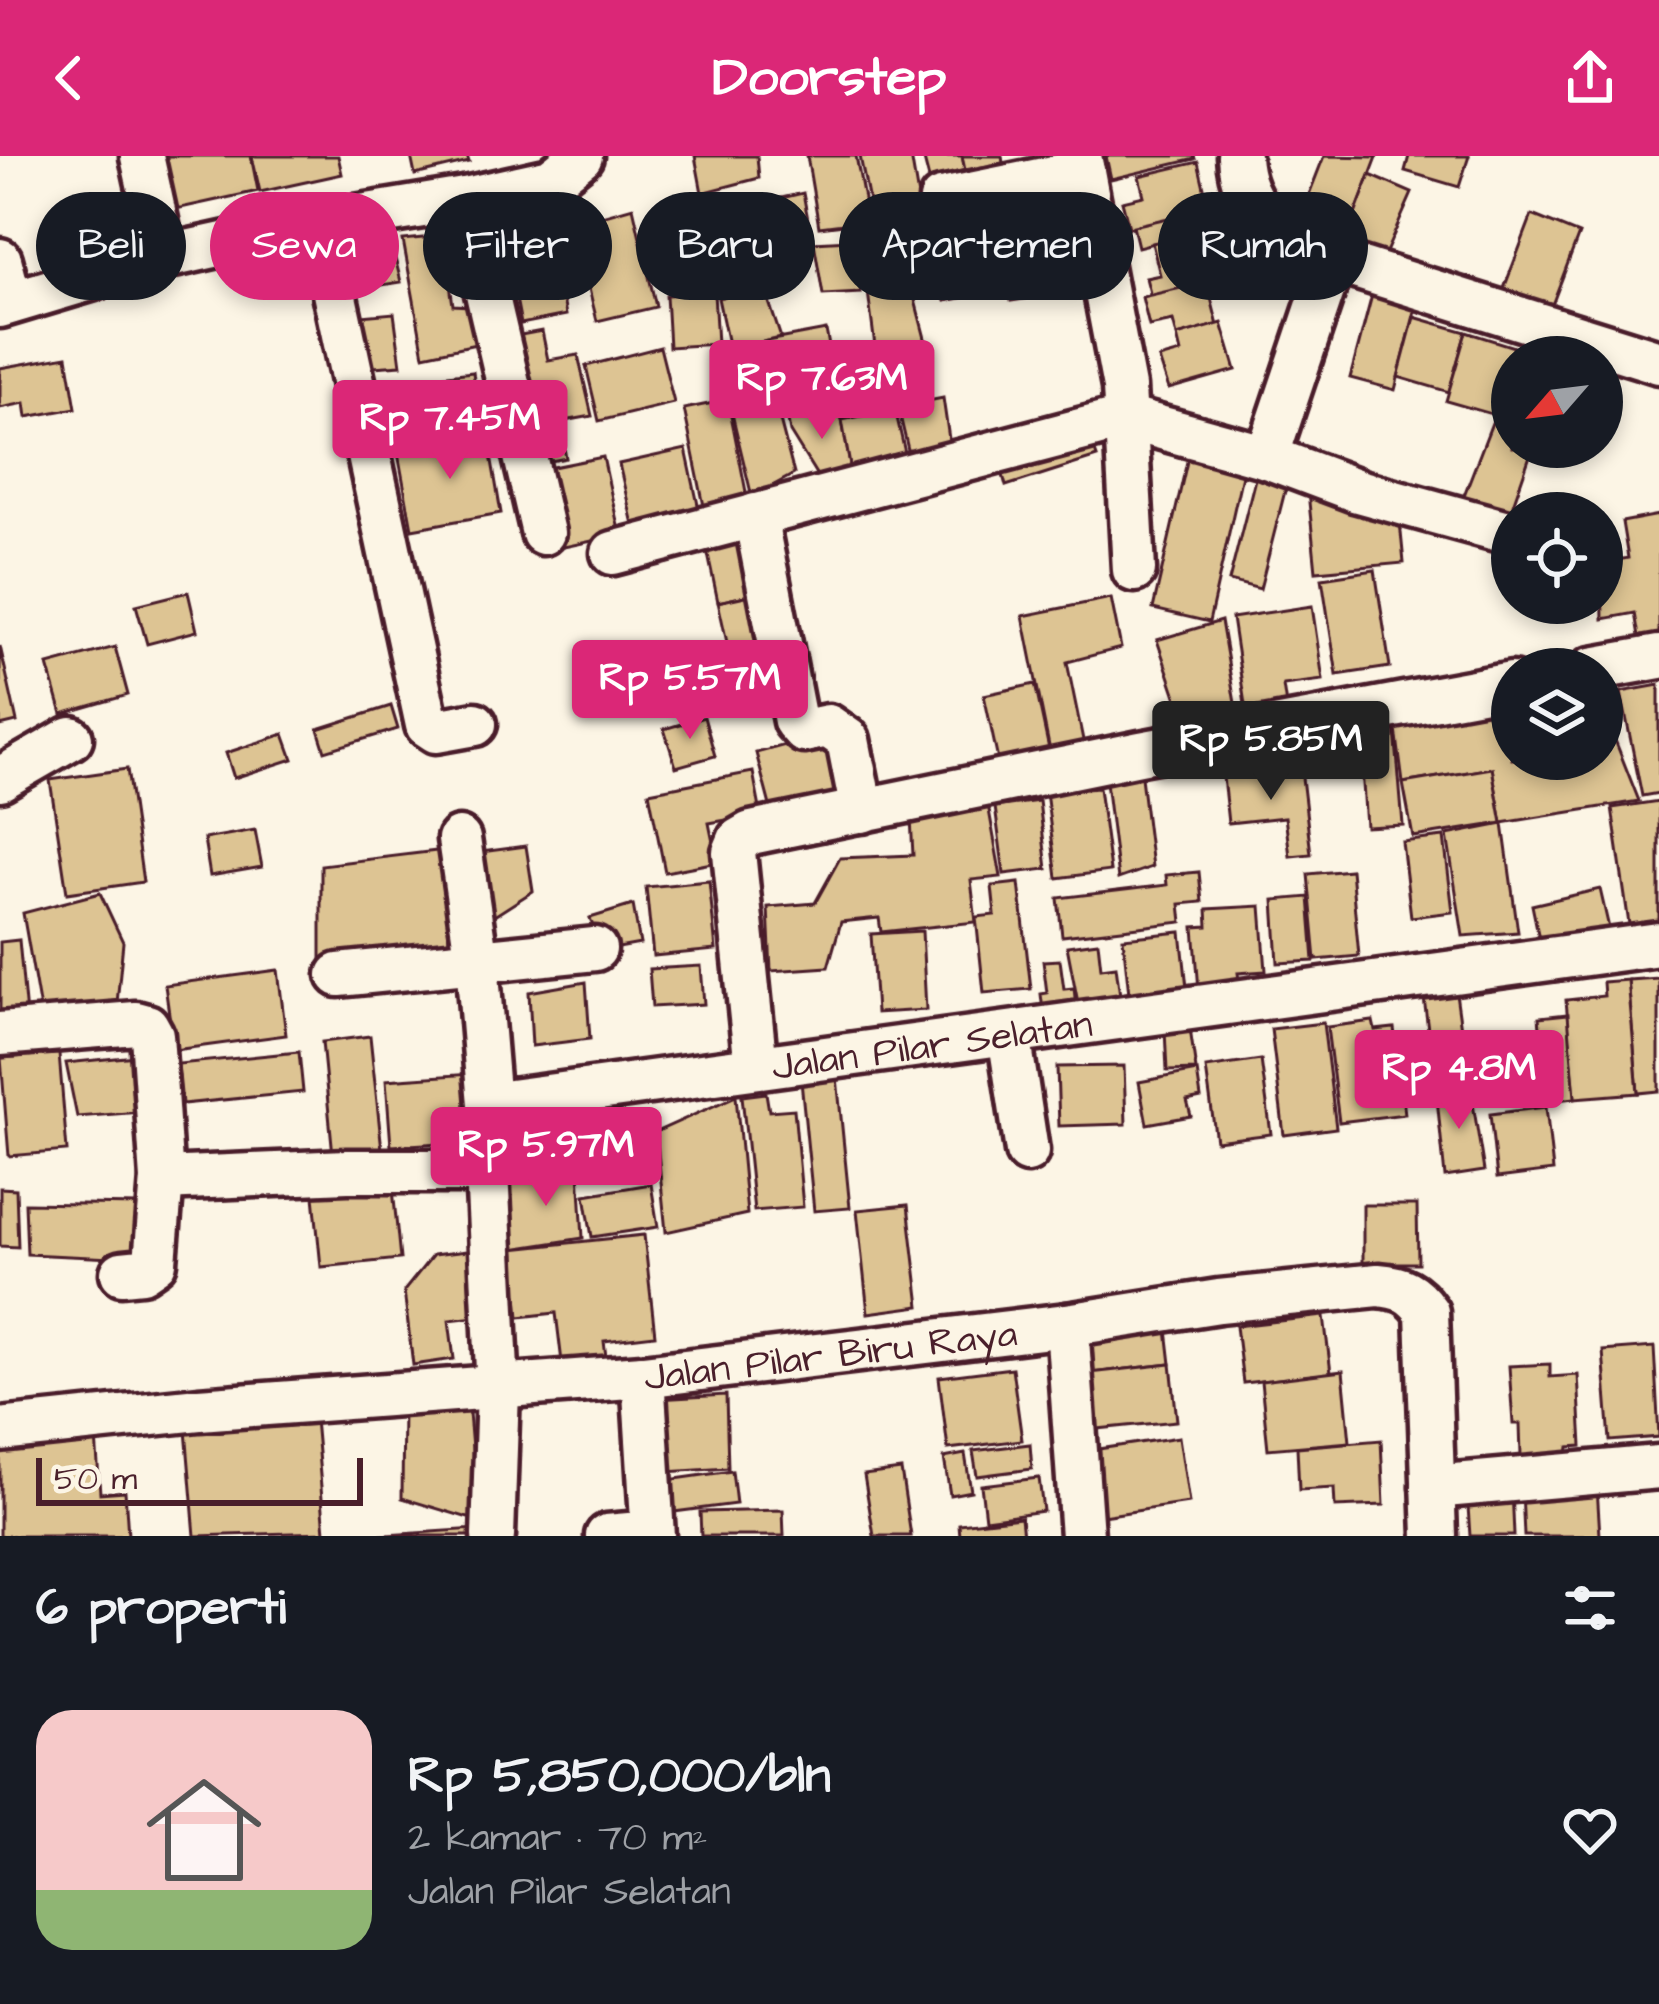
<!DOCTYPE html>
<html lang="id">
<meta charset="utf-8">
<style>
:root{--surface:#171b24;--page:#242831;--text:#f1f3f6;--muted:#9ea1a6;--line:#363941;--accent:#db2777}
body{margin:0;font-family:"Architects Daughter",sans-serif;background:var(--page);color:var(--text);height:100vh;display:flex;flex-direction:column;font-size:45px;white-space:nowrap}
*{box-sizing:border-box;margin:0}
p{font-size:39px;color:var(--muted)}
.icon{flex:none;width:66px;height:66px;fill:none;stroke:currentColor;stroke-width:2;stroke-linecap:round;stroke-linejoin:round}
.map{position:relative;height:1380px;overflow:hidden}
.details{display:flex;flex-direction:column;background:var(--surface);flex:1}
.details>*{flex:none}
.guide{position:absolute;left:36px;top:36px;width:1587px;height:108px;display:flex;gap:24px}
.needle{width:78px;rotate:242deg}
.tools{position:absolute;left:1491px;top:180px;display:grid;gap:24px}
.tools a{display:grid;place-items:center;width:132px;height:132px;border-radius:50%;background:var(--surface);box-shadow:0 6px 18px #0003;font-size:60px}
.scale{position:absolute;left:36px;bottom:30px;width:327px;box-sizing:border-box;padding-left:12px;border:6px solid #4a1f2b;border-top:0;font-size:33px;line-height:42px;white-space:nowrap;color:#4a1f2b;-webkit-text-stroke:9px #fcf5e5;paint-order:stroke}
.price{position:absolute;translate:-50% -102px;padding:0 27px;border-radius:12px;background:var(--accent);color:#fff;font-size:39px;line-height:78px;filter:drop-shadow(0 3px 6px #0008)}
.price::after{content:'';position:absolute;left:50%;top:72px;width:36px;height:27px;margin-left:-18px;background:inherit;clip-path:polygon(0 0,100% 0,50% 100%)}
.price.active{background:#222;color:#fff}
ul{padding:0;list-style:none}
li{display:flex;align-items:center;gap:36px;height:300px;padding:0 36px}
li+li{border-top:3px solid var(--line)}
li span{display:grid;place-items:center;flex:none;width:336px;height:240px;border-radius:36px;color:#555}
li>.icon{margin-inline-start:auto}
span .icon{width:144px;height:144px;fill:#fffc;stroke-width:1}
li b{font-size:51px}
h2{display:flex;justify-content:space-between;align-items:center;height:144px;padding:0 36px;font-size:51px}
.tag{padding:0 42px;border-radius:54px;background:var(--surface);box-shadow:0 6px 18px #0003;font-size:42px;line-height:108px}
.tag.active{background:var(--accent);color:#fff}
header{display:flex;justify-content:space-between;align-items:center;height:156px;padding:0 36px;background:var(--accent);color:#fff;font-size:54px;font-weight:800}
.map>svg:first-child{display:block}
</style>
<header><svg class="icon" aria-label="back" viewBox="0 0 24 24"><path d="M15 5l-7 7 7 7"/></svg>Doorstep<svg class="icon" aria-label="share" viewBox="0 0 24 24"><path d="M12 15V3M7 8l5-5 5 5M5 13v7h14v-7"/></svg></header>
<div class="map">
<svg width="1659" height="1380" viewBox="0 0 1659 1380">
<rect width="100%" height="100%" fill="#fcf5e5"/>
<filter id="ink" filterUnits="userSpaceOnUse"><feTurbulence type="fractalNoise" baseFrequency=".00833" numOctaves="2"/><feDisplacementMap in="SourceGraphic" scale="24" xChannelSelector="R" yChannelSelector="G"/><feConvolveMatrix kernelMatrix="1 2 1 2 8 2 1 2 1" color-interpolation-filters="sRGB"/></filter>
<g filter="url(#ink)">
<g fill="#ddc493" stroke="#4a1f2b" stroke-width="3">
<polygon points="164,0 251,0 258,35 176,53"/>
<polygon points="252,0 338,0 342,18 260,36"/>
<polygon points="411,0 467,0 469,6 415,19"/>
<polygon points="695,0 757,0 759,22 702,37"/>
<polygon points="807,0 856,0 868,65 819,71"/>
<polygon points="860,0 911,0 920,53 872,61"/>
<polygon points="923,0 962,0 965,14 929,23"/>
<polygon points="962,0 1002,0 1003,7 965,14"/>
<polygon points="1106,0 1194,0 1195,3 1111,23"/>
<polygon points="1324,0 1377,1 1345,85 1298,67"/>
<polygon points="1409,0 1469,0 1459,31 1405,15"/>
<polygon points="1198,6 1209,53 1129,72 1122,45 1144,40 1139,20"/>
<polygon points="1370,19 1412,37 1383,103 1345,85"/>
<polygon points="803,37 814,96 772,104 764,46"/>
<polygon points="545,47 566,159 521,168 499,55"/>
<polygon points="633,51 656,151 597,165 573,68"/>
<polygon points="939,55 956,113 916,125 900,71"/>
<polygon points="1198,55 1202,75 1138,91 1133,70"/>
<polygon points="984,57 1009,133 945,145 935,120 956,113 944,60"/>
<polygon points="1532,59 1579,78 1547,162 1500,143"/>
<polygon points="896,71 927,190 876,198 861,81"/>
<polygon points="1075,74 1082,134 1011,145 1000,88"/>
<polygon points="1202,75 1216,124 1151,141 1146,122 1160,119 1152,87"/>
<polygon points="341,77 389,78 401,126 356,133"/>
<polygon points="443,80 453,149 470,150 476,188 424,199 403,84"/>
<polygon points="849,84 861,137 823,139 814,86"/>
<polygon points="1207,126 1218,170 1177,180 1173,165 1149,170 1142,141"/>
<polygon points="764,131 781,182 729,193 718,142"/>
<polygon points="714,137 717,188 669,191 666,139"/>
<polygon points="1372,139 1416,151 1395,234 1350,222"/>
<polygon points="394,157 401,209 359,212 349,161"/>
<polygon points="1414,161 1466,176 1449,236 1398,221"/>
<polygon points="1222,167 1236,214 1169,233 1159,203 1181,197 1177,180"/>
<polygon points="826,174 837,233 778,244 767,185"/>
<polygon points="542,175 548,204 578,199 592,260 559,266 566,302 530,309 505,182"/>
<polygon points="1466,176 1514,191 1495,259 1446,245"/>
<polygon points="660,191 674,247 599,265 586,210"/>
<polygon points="1514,191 1546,201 1512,201 1512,263 1495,259"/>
<polygon points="67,200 76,252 27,261 25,247 0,252 0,212"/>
<polygon points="473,216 479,263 394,273 388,226"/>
<polygon points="772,234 794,318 752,341 729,245"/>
<polygon points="943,242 950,290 910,302 898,251"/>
<polygon points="728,244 747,341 704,350 684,253"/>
<polygon points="831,249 842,264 852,321 821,326 790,276 787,259"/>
<polygon points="895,253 905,297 892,299 896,315 852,321 842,264"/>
<polygon points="1495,259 1512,263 1512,291 1533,291 1508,363 1461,347"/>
<polygon points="487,276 501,357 412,373 398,297"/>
<polygon points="1090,281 1097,301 1006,330 1000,308"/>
<polygon points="686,293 701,363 635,377 619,308"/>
<polygon points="603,301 620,379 564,391 548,312"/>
<polygon points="1188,301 1243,314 1209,466 1153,453"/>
<polygon points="1256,319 1287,327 1260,433 1229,425"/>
<polygon points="1308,336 1399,356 1404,407 1316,415"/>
<polygon points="1659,359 1659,483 1640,486 1635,457 1603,463 1602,407 1628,402 1622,366"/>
<polygon points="768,366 782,432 718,446 704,379"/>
<polygon points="1375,414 1390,511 1337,519 1322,422"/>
<polygon points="782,432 798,504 734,518 718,446"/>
<polygon points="188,436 197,475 147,488 136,449"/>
<polygon points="1111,442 1121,492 1067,506 1084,589 1050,595 1023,460"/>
<polygon points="1312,450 1323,524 1283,529 1287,556 1247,562 1232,462"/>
<polygon points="1221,465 1238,565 1192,587 1157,484"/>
<polygon points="0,490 17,566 0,570"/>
<polygon points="115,491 128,539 62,558 48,509"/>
<polygon points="1035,528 1050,598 999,609 984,539"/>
<polygon points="1659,529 1659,637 1642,640 1621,536"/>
<polygon points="1512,535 1512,603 1602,603 1602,551 1639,645 1502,667 1492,612 1403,627 1395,566"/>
<polygon points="391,550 398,573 325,595 318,573"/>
<polygon points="704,561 715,600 676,611 664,573"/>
<polygon points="1395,574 1403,669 1366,671 1360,584"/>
<polygon points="284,578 293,603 234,622 226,597"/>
<polygon points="826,578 843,643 773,661 756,597"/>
<polygon points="1492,612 1502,667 1413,681 1403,627"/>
<polygon points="127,613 143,726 67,737 50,624"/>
<polygon points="1301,613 1311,698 1290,700 1285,661 1228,667 1223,621"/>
<polygon points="753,616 761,658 709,667 717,706 665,716 649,636"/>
<polygon points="1141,621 1152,711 1118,723 1106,626"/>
<polygon points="1099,632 1110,715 1057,722 1046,636"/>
<polygon points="987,643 1001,721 971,724 976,766 881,776 879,762 841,766 828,811 771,815 768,751 815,747 840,702 913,699 911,662"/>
<polygon points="1039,645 1047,713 1004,718 995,651"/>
<polygon points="1659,645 1659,771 1630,775 1612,652"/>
<polygon points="1503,668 1518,776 1463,780 1447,679"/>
<polygon points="255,674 262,711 210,720 204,683"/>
<polygon points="1444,681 1453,756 1411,761 1402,686"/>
<polygon points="526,690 533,735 491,762 481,696"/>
<polygon points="445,694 449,789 321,805 321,709"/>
<polygon points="1351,714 1359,800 1316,804 1308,718"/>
<polygon points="1199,716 1202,746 1180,748 1182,766 1062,780 1058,742 1167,729 1166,719"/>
<polygon points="709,725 716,794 653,800 646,731"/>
<polygon points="1019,727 1031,833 984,837 976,761 995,759 992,730"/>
<polygon points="1600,733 1611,781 1542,797 1532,749"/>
<polygon points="100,737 123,786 117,847 40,854 23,757"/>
<polygon points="1309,741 1314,805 1278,807 1274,744"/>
<polygon points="633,749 640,788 602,795 590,762"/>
<polygon points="1261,750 1266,815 1238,817 1240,831 1199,834 1194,771 1208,770 1207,753"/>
<polygon points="922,775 926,854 876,857 871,778"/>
<polygon points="1181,776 1188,841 1130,847 1123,782"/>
<polygon points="19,784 26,859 0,860 0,786"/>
<polygon points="1098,786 1101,812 1116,810 1121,847 1079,852 1067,790"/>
<polygon points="1060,804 1064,833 1074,832 1076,851 1043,855 1041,838 1047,837 1043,805"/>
<polygon points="701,810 704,848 652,851 649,813"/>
<polygon points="278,814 286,879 174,894 165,829"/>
<polygon points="1659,822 1659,935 1638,937 1628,824"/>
<polygon points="1628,824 1638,937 1575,942 1566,844 1604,840 1603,826"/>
<polygon points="586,826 590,883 532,890 529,836"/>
<polygon points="1456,837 1468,923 1435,928 1424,842"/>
<polygon points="1568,858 1575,942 1547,945 1539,861"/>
<polygon points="1373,865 1375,874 1394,872 1405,958 1339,966 1327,871"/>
<polygon points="1323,867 1336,972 1284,979 1271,873"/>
<polygon points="1190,873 1196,914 1167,915 1165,874"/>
<polygon points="370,880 382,994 333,999 322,886"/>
<polygon points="299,896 303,936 182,948 178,908"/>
<polygon points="59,898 67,995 9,1000 1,902"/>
<polygon points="136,900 140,956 77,961 66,907"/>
<polygon points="1261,904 1271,978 1216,985 1206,912"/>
<polygon points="1124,910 1126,968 1059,970 1057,911"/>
<polygon points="1197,915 1201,942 1187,945 1191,960 1147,968 1139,926"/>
<polygon points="471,918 476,985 391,990 386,924"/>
<polygon points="837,921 850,1052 814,1055 801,925"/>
<polygon points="1470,929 1484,1015 1445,1021 1436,933"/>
<polygon points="766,937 769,955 794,953 803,1051 754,1055 742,940"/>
<polygon points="736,940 747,1058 666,1076 656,976"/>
<polygon points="1546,951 1553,1015 1497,1022 1490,958"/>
<polygon points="577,954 579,1015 522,1013 516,966"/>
<polygon points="579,1015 583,1082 512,1093 511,1020"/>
<polygon points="392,1023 400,1103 321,1111 313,1030"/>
<polygon points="651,1028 658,1071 592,1081 585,1039"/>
<polygon points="0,1032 16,1033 18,1091 0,1090"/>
<polygon points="25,1047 137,1049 134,1103 27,1098"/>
<polygon points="908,1049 920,1150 868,1157 857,1054"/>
<polygon points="1363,1049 1417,1049 1418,1107 1363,1107"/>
<polygon points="644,1079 655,1179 604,1185 606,1201 562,1206 556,1157 519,1161 512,1093"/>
<polygon points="476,1094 484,1160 449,1164 454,1203 413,1209 404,1135 433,1099"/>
<polygon points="1324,1160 1331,1217 1243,1227 1236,1170"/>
<polygon points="1166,1165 1171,1208 1081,1218 1077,1181"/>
<polygon points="1654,1191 1659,1281 1610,1285 1603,1195"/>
<polygon points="1171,1208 1177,1265 1087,1274 1081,1218"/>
<polygon points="1550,1208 1550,1221 1578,1219 1582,1290 1569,1291 1568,1298 1521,1300 1520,1268 1513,1268 1509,1210"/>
<polygon points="1012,1212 1022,1284 948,1293 939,1221"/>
<polygon points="1343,1215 1350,1286 1268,1293 1261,1225"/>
<polygon points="726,1239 728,1312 666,1316 657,1243"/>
<polygon points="468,1245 478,1365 402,1342 403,1250"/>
<polygon points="315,1263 325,1376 195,1380 186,1274"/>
<polygon points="96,1281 100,1337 125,1335 128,1380 0,1380 0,1287"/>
<polygon points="1179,1281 1189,1347 1102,1360 1092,1294"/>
<polygon points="1381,1284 1384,1349 1335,1351 1334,1332 1299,1334 1297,1291"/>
<polygon points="1030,1288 1032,1313 977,1320 973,1295"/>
<polygon points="965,1298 971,1335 950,1339 944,1302"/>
<polygon points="901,1314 911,1380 874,1380 864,1319"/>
<polygon points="732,1315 736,1348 666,1357 661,1325"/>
<polygon points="1039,1322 1043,1355 985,1363 981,1329"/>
<polygon points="1597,1331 1600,1380 1524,1380 1522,1335"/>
<polygon points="1512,1333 1514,1380 1470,1380 1467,1335"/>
<polygon points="783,1354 784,1380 701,1380 700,1356"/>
<polygon points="1021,1361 1023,1380 960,1380 959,1368"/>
<polygon points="476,1373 476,1380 370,1380"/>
</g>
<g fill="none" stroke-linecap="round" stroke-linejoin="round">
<g stroke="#4a1f2b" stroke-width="51">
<g id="minor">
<polyline points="142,0 164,101"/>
<polyline points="1080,0 1124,231 1134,414"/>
<path d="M1239,0C1242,61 1285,79 1333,104L1659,206"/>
<polyline points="465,43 543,377"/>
<polyline points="941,44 1083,15"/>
<polyline points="319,67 427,569 436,575 475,568"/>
<polyline points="0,104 11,146"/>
<polyline points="0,150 164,101 319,67 465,43 551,24 581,0"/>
<polyline points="1267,301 1333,104"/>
<polyline points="755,359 795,565 804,575 828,570 848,584 862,655"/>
<polyline points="613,397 1126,262 1267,301 1358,335 1507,376"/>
<polyline points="1592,513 1659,501"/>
<polyline points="0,623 71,582"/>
<polyline points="459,683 477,806 489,948 487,1015 498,1234 493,1380"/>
<polyline points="339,819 595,793"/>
<polyline points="0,878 136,867 147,870 152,879 162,1023 155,1106 142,1115 122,1117"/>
<polyline points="1009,878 1027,995"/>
<polyline points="756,911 734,696 739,684 751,677 1140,597 1512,528"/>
<path id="s1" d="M489,948L1659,788"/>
<polyline points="162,1023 347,1015 487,1015"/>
<polyline points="1067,1169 1082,1380"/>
<polyline points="643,1220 653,1380"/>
<path id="s2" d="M0,1274L199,1253L643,1220L1067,1169L1219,1145L1378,1129C1402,1131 1413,1136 1427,1156L1435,1380"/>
<polyline points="1433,1331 1659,1311"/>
<polyline points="607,1380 652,1376"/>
</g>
</g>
<use href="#minor" stroke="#fcf5e5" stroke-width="42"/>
</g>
</g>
<g text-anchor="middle" stroke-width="9" stroke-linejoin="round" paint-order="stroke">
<g font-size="39" fill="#4a1f2b" stroke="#fcf5e5">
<text dy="14" stroke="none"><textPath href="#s1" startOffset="447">Jalan Pilar Selatan</textPath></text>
<text dy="14" stroke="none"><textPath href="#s2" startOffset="834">Jalan Pilar Biru Raya</textPath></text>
</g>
</g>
</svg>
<div class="tools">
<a><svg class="needle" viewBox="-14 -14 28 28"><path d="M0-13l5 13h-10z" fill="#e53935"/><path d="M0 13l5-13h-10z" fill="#9ea1a6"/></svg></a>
<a><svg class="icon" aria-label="locate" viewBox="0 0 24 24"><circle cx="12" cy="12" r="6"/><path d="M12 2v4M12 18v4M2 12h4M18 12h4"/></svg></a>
<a><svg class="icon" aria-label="layers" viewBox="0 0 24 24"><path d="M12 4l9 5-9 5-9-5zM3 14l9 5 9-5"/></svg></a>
</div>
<div class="scale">50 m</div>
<b class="price" style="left:822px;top:286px">Rp 7.63M</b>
<b class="price" style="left:450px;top:326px">Rp 7.45M</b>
<b class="price" style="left:690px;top:586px">Rp 5.57M</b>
<b class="price active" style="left:1271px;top:647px">Rp 5.85M</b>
<b class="price" style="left:1459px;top:976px">Rp 4.8M</b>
<b class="price" style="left:546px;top:1053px">Rp 5.97M</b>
<div class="guide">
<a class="tag">Beli</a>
<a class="tag active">Sewa</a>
<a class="tag">Filter</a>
<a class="tag">Baru</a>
<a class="tag">Apartemen</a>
<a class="tag">Rumah</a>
</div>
</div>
<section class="details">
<h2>6 properti<svg class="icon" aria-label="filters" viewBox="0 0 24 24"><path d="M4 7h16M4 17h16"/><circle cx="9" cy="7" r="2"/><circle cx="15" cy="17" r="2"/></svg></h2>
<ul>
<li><span style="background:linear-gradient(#f6c9c9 75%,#8fb573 0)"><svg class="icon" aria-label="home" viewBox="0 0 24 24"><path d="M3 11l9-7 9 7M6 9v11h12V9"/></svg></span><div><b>Rp 5,850,000/bln</b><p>2 kamar · 70 m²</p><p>Jalan Pilar Selatan</p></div><svg class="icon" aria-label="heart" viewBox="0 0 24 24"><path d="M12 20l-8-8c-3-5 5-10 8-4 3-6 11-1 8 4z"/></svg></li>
</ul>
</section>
